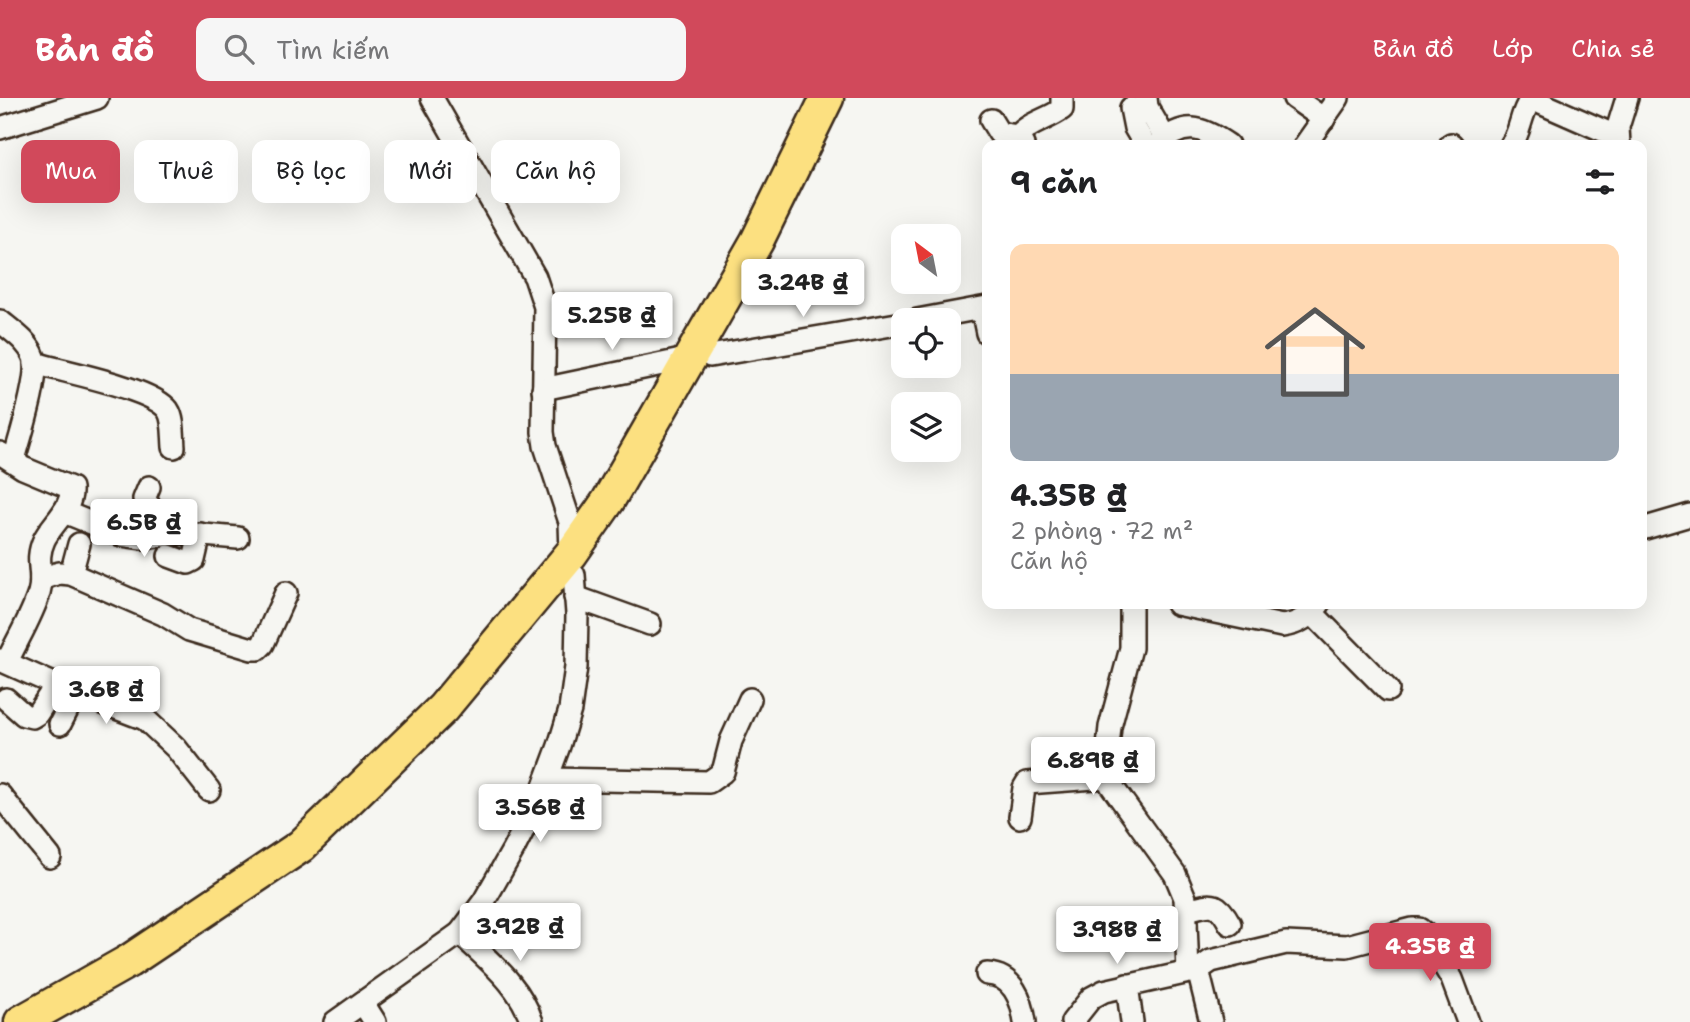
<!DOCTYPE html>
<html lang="vi">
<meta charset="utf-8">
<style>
:root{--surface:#fff;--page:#f6f6f6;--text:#202124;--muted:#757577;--line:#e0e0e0;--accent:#d1495b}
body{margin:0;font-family:"Shantell Sans",sans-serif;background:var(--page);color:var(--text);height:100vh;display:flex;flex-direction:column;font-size:26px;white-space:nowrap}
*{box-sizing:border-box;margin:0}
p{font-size:23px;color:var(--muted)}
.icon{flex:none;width:38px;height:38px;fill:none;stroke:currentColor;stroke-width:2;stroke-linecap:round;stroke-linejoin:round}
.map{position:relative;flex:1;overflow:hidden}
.drawer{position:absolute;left:982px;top:42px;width:665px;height:469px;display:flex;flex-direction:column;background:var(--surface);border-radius:14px;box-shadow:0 7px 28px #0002}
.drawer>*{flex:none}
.hud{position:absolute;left:21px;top:42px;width:665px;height:63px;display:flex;gap:14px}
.needle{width:46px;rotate:328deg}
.fabs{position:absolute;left:891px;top:126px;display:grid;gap:14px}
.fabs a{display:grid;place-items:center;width:70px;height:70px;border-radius:14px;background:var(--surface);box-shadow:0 7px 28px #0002;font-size:35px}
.price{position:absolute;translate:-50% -60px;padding:0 16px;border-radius:7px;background:#fff;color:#222;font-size:23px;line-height:46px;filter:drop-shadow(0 2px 4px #0008)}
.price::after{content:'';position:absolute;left:50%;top:42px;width:21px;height:16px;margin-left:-10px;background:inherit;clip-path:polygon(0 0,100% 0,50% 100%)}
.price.selected{background:var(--accent);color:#fff}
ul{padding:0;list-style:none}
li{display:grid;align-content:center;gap:14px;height:371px;padding:0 28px}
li+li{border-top:2px solid var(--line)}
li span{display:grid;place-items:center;height:217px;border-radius:14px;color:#555}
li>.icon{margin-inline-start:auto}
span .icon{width:126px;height:126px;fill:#fffc;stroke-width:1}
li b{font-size:30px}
h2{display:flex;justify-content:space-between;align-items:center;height:84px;padding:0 28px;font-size:30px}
.pill{padding:0 24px;border-radius:14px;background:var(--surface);box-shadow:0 7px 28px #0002;font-size:24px;line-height:63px}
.pill.selected{background:var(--accent);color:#fff}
header{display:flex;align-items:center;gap:42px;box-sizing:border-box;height:98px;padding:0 35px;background:var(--accent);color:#fff}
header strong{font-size:33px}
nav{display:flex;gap:38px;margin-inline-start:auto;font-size:24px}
.search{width:490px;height:63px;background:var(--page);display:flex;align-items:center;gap:18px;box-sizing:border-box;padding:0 24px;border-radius:14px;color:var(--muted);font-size:26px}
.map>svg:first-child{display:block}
</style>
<header>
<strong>Bản đồ</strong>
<div class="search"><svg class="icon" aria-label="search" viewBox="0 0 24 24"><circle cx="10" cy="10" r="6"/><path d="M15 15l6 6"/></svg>Tìm kiếm</div>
<nav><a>Bản đồ</a><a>Lớp</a><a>Chia sẻ</a></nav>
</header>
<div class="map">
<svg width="1690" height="924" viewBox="0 0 1690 924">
<rect width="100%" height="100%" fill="#f6f6f2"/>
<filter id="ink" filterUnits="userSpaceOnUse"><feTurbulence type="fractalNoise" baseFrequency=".0143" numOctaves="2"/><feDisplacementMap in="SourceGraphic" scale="14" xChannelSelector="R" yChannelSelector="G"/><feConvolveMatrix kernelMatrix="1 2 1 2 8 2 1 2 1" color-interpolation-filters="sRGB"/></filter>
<g filter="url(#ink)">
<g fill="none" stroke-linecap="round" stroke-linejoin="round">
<g stroke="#3b2a1e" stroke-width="26">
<g id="minor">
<polyline points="432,0 535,179 545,209 543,334 545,348 570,424 571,456"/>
<polyline points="1146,0 1147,9 1165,40"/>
<polyline points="1294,0 1324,21"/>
<polyline points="1131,10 1135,30 1145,47"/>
<polyline points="991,22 999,35 1018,38"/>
<polyline points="0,30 97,0"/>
<polyline points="1451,46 1452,47"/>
<path d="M1023,47L1018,38C1028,25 1049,21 1062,11V0"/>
<path d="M1158,47C1184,23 1201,28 1228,47"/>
<polyline points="1305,47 1338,0"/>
<path d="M1511,47C1521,34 1520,16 1530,3H1536L1618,39"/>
<polyline points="1619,47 1618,29 1627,0"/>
<polyline points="982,211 987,235"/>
<polyline points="917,222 987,209"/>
<path d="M0,223C13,234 28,243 34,259C40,278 21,336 15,358L17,365"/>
<polyline points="710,258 903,225"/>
<path d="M35,265C64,274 152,290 168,312C174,321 173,338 174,349"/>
<polyline points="543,291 691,260"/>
<path d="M0,355L23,370L71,390C73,411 52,425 44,442C34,464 45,475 39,495C32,518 17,542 7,564"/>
<path d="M149,389L144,401C148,410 157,412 163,419L161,437"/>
<polyline points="64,414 121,437 142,440 181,435 238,440"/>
<polyline points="1642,431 1690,417"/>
<polyline points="169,458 188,465 194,462 200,436"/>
<polyline points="71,476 79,446"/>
<polyline points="41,481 59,475 71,476 163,516 189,532 252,551 258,551 263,546 286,495"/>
<polyline points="575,499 650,526"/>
<polyline points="1131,506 1131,550 1110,629 1106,668 1108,679 1111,687 1175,776 1185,800 1188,874"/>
<path d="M1177,506L1282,528C1299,526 1308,519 1319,506"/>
<polyline points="1312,515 1388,592"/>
<polyline points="0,562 56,587 145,621 176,650 209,692"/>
<polyline points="6,601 24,617 32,619 37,616 56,587"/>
<polyline points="60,626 76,595"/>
<polyline points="547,681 709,684 723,674 731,643 750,601"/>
<polyline points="0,697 50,759"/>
<polyline points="1020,719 1024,690 1027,685 1108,679"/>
<path d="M1185,812C1211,807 1216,800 1230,826"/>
<polyline points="1127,826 1186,826"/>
<path d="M460,835C489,864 519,885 532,924"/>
<polyline points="1198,872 1211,924"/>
<path d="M987,876C1013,877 1022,902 1025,924"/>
<polyline points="1127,887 1132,924"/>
<polyline points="363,905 375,924"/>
<polyline points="335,924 460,835 484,803 513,752 540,699 559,648 570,612 576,569 577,516 574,477"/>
<polyline points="1072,924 1091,900 1104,893 1198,872 1211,863 1286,845 1347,848 1412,831 1419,831 1424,835 1452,881 1468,924"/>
</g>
</g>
<g stroke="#3b2a1e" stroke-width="37">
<polyline id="highway" points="21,924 129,863 301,748 443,610 571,456 608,403 757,143 827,0"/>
</g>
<use href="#minor" stroke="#f6f6f2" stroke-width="21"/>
<use href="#highway" stroke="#fce080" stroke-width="32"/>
</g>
</g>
</svg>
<div class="fabs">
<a><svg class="needle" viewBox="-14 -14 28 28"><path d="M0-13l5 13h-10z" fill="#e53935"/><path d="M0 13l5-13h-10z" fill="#757577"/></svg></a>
<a><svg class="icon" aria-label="locate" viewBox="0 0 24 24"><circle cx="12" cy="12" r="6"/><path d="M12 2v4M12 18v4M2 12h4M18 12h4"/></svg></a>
<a><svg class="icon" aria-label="layers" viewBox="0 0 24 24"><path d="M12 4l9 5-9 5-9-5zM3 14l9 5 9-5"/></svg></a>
</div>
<b class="price" style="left:803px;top:221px">3.24B ₫</b>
<b class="price" style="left:612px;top:254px">5.25B ₫</b>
<b class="price" style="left:144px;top:461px">6.5B ₫</b>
<b class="price" style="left:106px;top:628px">3.6B ₫</b>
<b class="price" style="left:1093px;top:699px">6.89B ₫</b>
<b class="price" style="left:540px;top:746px">3.56B ₫</b>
<b class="price" style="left:520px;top:865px">3.92B ₫</b>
<b class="price" style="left:1117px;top:868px">3.98B ₫</b>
<b class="price selected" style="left:1430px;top:885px">4.35B ₫</b>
<div class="hud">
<a class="pill selected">Mua</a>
<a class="pill">Thuê</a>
<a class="pill">Bộ lọc</a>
<a class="pill">Mới</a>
<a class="pill">Căn hộ</a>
</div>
<section class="drawer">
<h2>9 căn<svg class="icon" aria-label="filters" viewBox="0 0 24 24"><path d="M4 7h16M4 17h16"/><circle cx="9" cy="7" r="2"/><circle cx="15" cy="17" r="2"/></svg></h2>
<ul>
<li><span style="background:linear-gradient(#ffd9b3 60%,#9aa5b1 0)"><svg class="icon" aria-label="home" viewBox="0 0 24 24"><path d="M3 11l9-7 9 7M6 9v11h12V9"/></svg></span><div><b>4.35B ₫</b><p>2 phòng · 72 m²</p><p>Căn hộ</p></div></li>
</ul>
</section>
</div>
